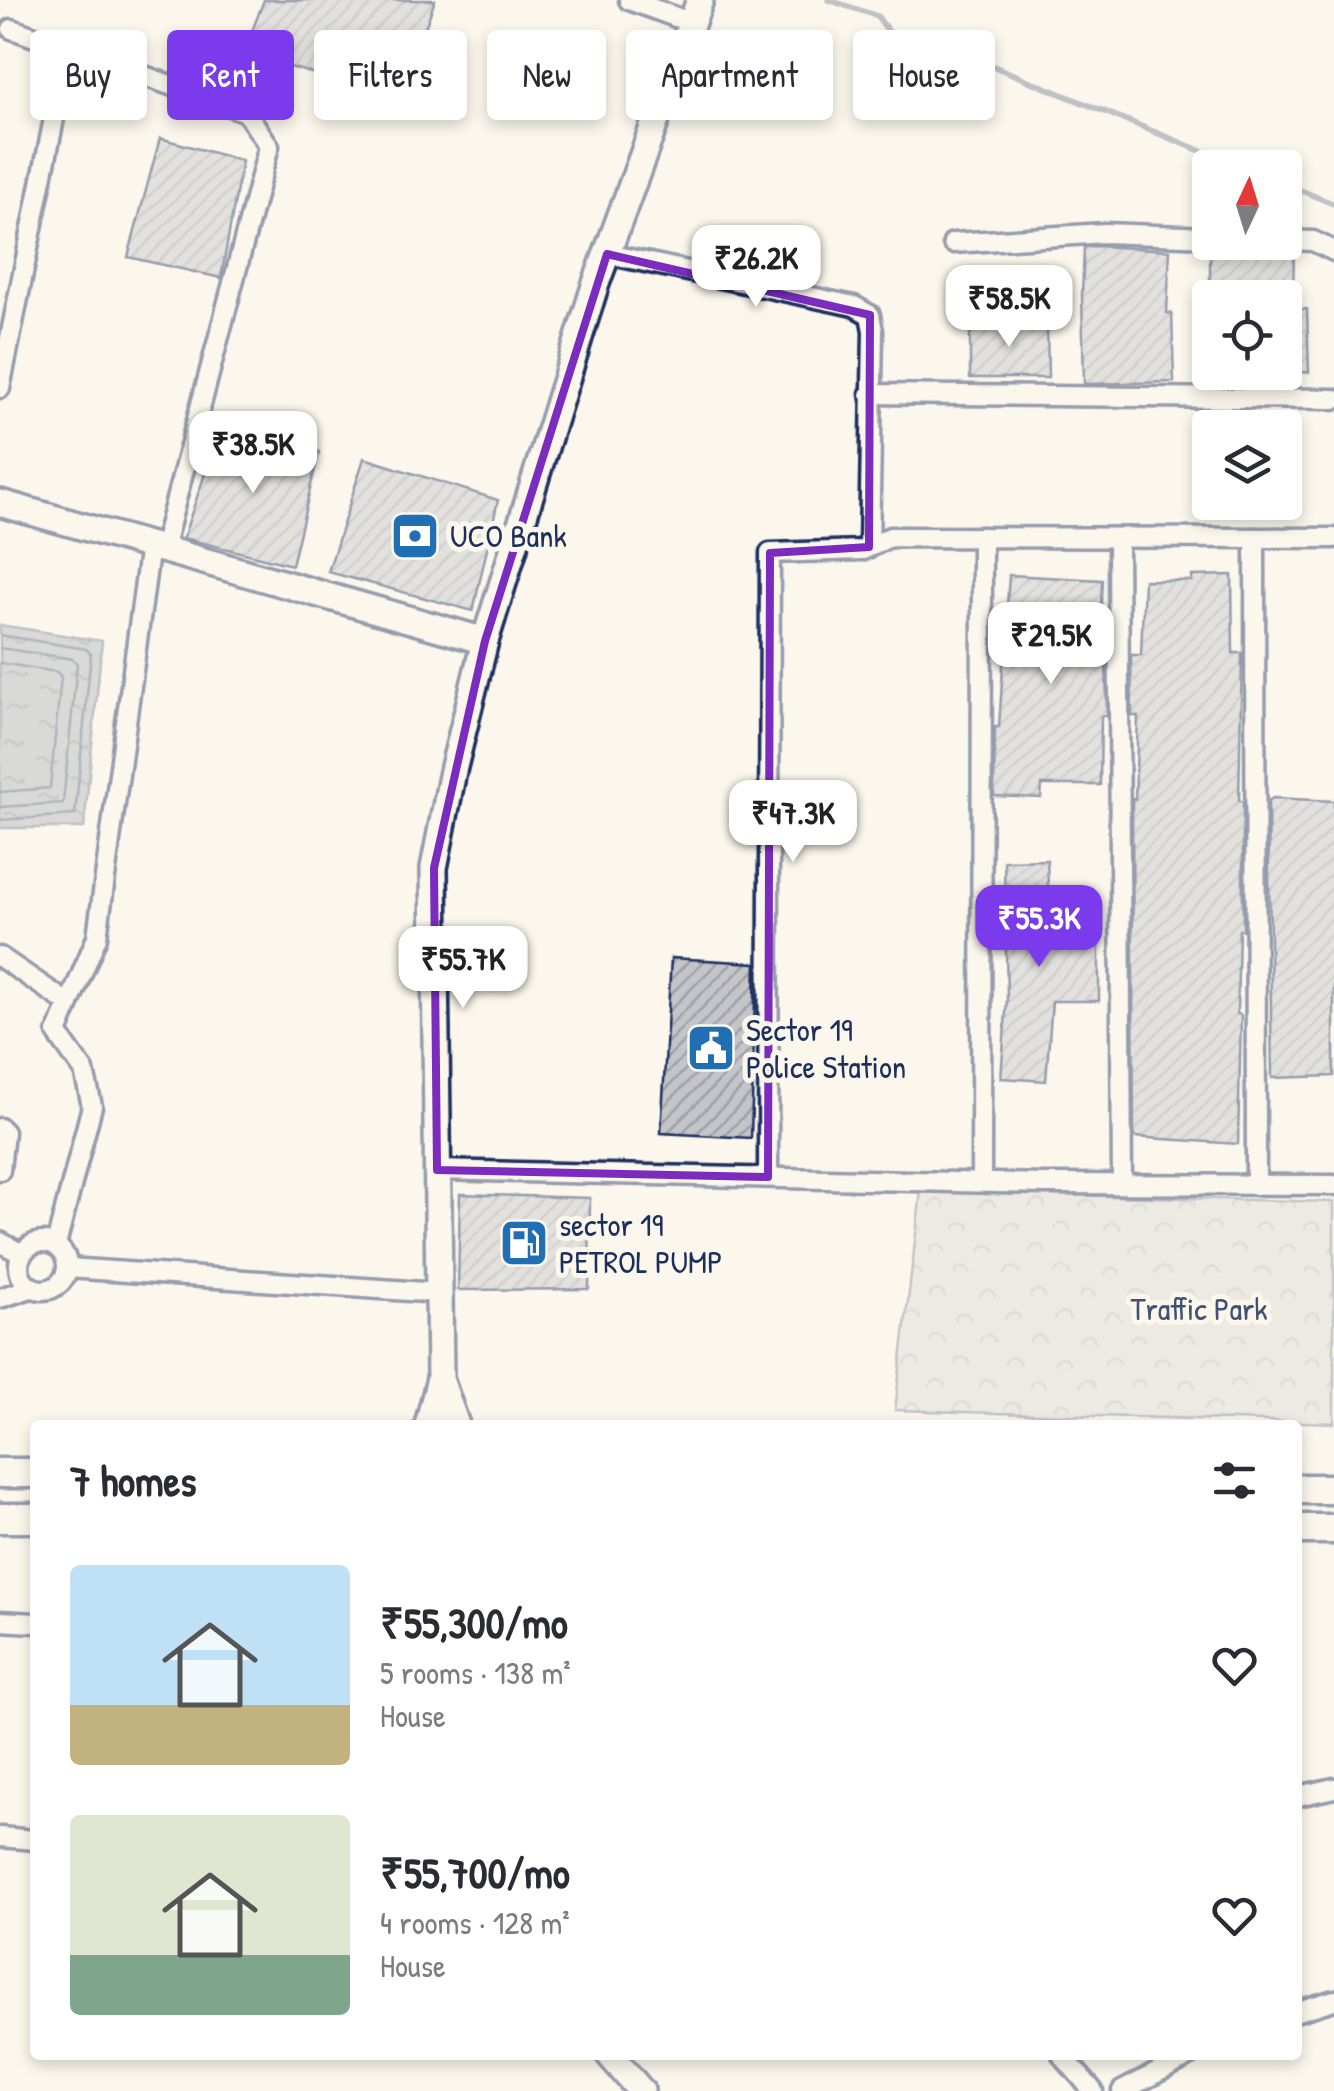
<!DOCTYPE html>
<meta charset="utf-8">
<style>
:root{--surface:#fff;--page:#f2f2f3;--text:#2b2b33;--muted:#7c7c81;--accent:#7c3aed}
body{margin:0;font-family:"Patrick Hand",sans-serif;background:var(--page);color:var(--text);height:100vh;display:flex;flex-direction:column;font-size:38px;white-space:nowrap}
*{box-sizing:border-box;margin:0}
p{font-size:32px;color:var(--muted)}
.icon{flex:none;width:55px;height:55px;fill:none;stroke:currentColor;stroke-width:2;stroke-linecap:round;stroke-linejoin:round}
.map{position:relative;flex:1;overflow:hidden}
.details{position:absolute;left:30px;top:1420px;width:1272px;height:640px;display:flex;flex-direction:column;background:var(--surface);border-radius:10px;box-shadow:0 5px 15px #0003}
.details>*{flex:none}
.banner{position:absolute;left:30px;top:30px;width:1275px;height:90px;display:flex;gap:20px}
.needle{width:65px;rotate:4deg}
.controls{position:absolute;left:1192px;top:150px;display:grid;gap:20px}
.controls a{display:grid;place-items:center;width:110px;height:110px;border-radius:10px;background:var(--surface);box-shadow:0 5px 15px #0003;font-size:50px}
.price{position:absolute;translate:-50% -85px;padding:0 22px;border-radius:20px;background:#fff;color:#222;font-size:32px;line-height:65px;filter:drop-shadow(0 2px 5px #0008)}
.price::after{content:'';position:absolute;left:50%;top:60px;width:30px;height:22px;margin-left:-15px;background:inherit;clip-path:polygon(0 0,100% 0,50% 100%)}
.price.on{background:var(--accent);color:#fff}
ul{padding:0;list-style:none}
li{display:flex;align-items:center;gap:30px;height:250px;padding:0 40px}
li span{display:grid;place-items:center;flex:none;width:280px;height:200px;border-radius:10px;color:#555}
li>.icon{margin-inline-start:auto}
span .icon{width:120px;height:120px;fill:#fffc;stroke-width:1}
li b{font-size:42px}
h2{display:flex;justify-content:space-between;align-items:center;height:120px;padding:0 40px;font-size:42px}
.pill{padding:0 35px;border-radius:10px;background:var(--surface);box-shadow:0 5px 15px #0003;font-size:35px;line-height:90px}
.pill.on{background:var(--accent);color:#fff}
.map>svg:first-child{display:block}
</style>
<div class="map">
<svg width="1334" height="2091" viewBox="0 0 1334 2091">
<defs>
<pattern id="forest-crowns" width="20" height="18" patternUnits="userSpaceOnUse" patternTransform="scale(2.5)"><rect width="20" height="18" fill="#dadad7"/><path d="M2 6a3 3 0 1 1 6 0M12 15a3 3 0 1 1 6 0" fill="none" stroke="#babbbb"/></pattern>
<pattern id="water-ripples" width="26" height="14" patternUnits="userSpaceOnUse" patternTransform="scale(2.5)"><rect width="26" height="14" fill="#afb3bb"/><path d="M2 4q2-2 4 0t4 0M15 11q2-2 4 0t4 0" fill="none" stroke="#8e929b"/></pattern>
<pattern id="building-hatch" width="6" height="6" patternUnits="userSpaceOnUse" patternTransform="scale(2.5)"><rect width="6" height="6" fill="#c3c5c9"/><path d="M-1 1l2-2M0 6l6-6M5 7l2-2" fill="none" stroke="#9ea0a6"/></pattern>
</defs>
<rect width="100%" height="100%" fill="#fbf7ec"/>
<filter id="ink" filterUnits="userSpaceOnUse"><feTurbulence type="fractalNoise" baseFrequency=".01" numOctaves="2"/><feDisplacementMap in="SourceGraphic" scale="20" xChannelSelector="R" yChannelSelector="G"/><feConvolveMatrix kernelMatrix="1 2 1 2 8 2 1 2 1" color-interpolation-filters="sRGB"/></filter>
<g filter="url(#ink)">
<polygon fill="url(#forest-crowns)" stroke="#7a849a" stroke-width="2.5" points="921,1191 1334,1202 1334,1423 895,1410"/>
<polygon fill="url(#water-ripples)" stroke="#747e96" stroke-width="2.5" points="0,625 102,641 84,828 0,828"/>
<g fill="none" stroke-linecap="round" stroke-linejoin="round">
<g stroke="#566483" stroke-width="2.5">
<polyline points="0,635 86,649 91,654 75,815 0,820"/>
<polyline points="0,648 73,659 77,664 63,803 0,807"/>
<polyline points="0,663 57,672 61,677 50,788 0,792"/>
</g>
<g stroke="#747e96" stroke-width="6">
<polyline points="829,0 877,16 891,35 930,52 983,62 1243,168"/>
<polyline points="1285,184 1334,204"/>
</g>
</g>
<g fill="url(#building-hatch)" stroke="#1b2f5e" stroke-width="2.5">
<polygon points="264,0 435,0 400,98 243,54"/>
<polygon points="160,138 242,161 221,278 128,257"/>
<polygon points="1097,246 1170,250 1167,313 1172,313 1174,382 1084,384 1082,295 1084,247"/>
<polygon points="1210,250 1294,253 1293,298 1210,298"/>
<polygon points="1307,309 1309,372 1285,373 1285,310"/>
<polygon points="970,321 1047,321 1048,378 970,378"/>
<polygon points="221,427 319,452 292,565 183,538"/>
<polygon points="364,458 498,500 473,611 328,572"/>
<polygon points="1009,575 1102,580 1099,653 1106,655 1107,716 1101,716 1100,785 1042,785 1041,798 994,796 995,727 999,727"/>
<polygon points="1232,575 1233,653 1242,653 1239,801 1243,801 1243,930 1239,930 1237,1014 1241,1015 1238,1144 1134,1137 1132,803 1132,798 1135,799 1138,716 1132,716 1131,655 1141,655 1144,580 1192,581 1192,576"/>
<polygon points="1273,798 1334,801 1334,1076 1272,1078 1268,801"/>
<polygon points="1047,860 1050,937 1099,937 1099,1001 1052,1001 1046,1081 1001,1078 1007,999 1004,861"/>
<polygon points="671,958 756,963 751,1138 661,1133"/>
<polygon points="460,1194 590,1198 589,1289 458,1290"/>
</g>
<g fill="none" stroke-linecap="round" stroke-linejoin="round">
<g stroke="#1b2f5e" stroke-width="25">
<g id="street">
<polyline points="629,0 692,23"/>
<polyline points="12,29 246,112 269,146 163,549"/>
<polyline points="1285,240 1313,241 1334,251"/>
<polyline points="953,243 1104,233 1210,237"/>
<polyline points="607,254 854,306 870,315 873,331 869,547"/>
<polyline points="0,388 68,49"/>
<polyline points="870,394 1334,399"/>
<polyline points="1118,538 1122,1184"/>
<polyline points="1255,538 1256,1185"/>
<polyline points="0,957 69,1004"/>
<polyline points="0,1128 4,1132 0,1170"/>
<polyline points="437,1170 1044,1184 1334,1185"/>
<polyline points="768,1177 770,553 863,550 890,537 1334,538"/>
<polyline points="981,1182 982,537"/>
<circle cx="43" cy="1266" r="24"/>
<polyline points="0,1242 22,1254"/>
<polyline points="56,1245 92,1106 84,1071 57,1033 97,937 150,545"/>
<polyline points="68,1268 439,1293"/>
<polyline points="0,1298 31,1288"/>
<polyline points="0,1621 35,1623"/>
<polyline points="1298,1796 1334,1788"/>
<polyline points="0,1837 35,1840"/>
<polyline points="1298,2011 1334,2000"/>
<polyline points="1062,2055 1093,2091"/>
<polyline points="1122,2091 1191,2055"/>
</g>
</g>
<g stroke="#1b2f5e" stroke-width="32">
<g id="secondary">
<polyline points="0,503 485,641"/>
<polyline points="440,1379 456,1425"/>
<polyline points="428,1425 440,1379 434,868 453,771 485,641 595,286 700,0"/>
<polyline points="610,2055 641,2091"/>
</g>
</g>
<g stroke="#1b2f5e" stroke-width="35">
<g id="primary">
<polyline points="0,1473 35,1473"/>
<polyline points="1298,1489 1334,1489"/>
<polyline points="0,1518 35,1518"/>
<polyline points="1298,1529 1334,1529"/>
</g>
</g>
<use href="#street" stroke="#fbf7ec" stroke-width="18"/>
<use href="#secondary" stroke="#fbf7ec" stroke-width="25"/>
<use href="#primary" stroke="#fbf7ec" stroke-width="28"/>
</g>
</g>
<path d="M0 0H1334V2091H0ZM607,254L870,315L869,547L770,553L768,1177L437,1170L434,868L485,641Z" fill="#fbf7ec" fill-opacity=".55" fill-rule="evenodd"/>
<path fill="none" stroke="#7b2cbf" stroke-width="8" stroke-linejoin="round" d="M607,254L870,315L869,547L770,553L768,1177L437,1170L434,868L485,641Z"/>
<defs>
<g id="bank-square" transform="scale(2.5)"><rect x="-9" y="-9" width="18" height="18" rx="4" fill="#1f6fb2" stroke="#fbf7ec"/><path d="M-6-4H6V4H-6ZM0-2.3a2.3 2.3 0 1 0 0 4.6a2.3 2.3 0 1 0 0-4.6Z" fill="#fff"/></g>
<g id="civic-square" transform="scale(2.5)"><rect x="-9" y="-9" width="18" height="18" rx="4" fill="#1f6fb2" stroke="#fbf7ec"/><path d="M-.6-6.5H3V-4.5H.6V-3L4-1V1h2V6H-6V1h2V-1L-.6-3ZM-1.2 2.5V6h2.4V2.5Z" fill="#fff"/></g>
<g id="fuel-square" transform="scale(2.5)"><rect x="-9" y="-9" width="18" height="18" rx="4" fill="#1f6fb2" stroke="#fbf7ec"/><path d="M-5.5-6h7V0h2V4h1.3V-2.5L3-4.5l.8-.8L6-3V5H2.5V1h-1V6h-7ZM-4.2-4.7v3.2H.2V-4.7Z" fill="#fff"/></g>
</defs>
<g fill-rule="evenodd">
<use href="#bank-square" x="415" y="536"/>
<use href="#civic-square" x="711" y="1048"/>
<use href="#fuel-square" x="524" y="1243"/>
</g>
<g text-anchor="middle" stroke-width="10" stroke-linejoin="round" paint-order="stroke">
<g font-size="32" fill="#1b2f5e" stroke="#fbf7ec" text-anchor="start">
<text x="450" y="547">UCO Bank</text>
<text x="746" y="1041">Sector 19<tspan x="746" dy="37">Police Station</tspan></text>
<text x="559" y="1236">sector 19<tspan x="559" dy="37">PETROL PUMP</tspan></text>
</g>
<g font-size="32" fill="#415176" stroke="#fbf7ec">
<text x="1199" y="1320">Traffic Park</text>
</g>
</g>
</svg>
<div class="controls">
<a><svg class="needle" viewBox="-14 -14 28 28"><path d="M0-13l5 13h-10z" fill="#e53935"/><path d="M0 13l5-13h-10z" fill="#7c7c81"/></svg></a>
<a><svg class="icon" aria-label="locate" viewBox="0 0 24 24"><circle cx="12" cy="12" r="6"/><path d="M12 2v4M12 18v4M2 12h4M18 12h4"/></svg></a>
<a><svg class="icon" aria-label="layers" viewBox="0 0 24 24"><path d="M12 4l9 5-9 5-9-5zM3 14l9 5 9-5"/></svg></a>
</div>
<b class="price" style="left:756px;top:310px">₹26.2K</b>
<b class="price" style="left:1009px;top:350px">₹58.5K</b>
<b class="price" style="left:253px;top:496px">₹38.5K</b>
<b class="price" style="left:1051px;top:687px">₹29.5K</b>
<b class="price" style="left:793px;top:865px">₹47.3K</b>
<b class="price on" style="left:1039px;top:970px">₹55.3K</b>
<b class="price" style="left:463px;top:1011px">₹55.7K</b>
<div class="banner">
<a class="pill">Buy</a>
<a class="pill on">Rent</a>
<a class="pill">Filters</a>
<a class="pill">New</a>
<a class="pill">Apartment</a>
<a class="pill">House</a>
</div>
<section class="details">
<h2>7 homes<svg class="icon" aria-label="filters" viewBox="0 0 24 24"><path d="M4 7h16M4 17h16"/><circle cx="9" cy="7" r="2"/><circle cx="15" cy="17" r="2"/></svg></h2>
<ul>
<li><span style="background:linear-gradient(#bfe0f5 70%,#c2b280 0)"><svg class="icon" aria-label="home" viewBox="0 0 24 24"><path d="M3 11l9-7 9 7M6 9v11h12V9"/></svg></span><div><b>₹55,300/mo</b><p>5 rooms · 138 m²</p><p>House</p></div><svg class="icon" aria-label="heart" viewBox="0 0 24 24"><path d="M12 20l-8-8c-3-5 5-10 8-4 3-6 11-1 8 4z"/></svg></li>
<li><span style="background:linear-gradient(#dfe7d0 70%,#7fa58c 0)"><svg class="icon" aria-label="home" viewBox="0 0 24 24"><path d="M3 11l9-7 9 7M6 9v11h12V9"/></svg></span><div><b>₹55,700/mo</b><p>4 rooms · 128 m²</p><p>House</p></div><svg class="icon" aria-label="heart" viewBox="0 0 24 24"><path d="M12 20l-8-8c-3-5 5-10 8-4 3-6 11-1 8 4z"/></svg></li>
</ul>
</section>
</div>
